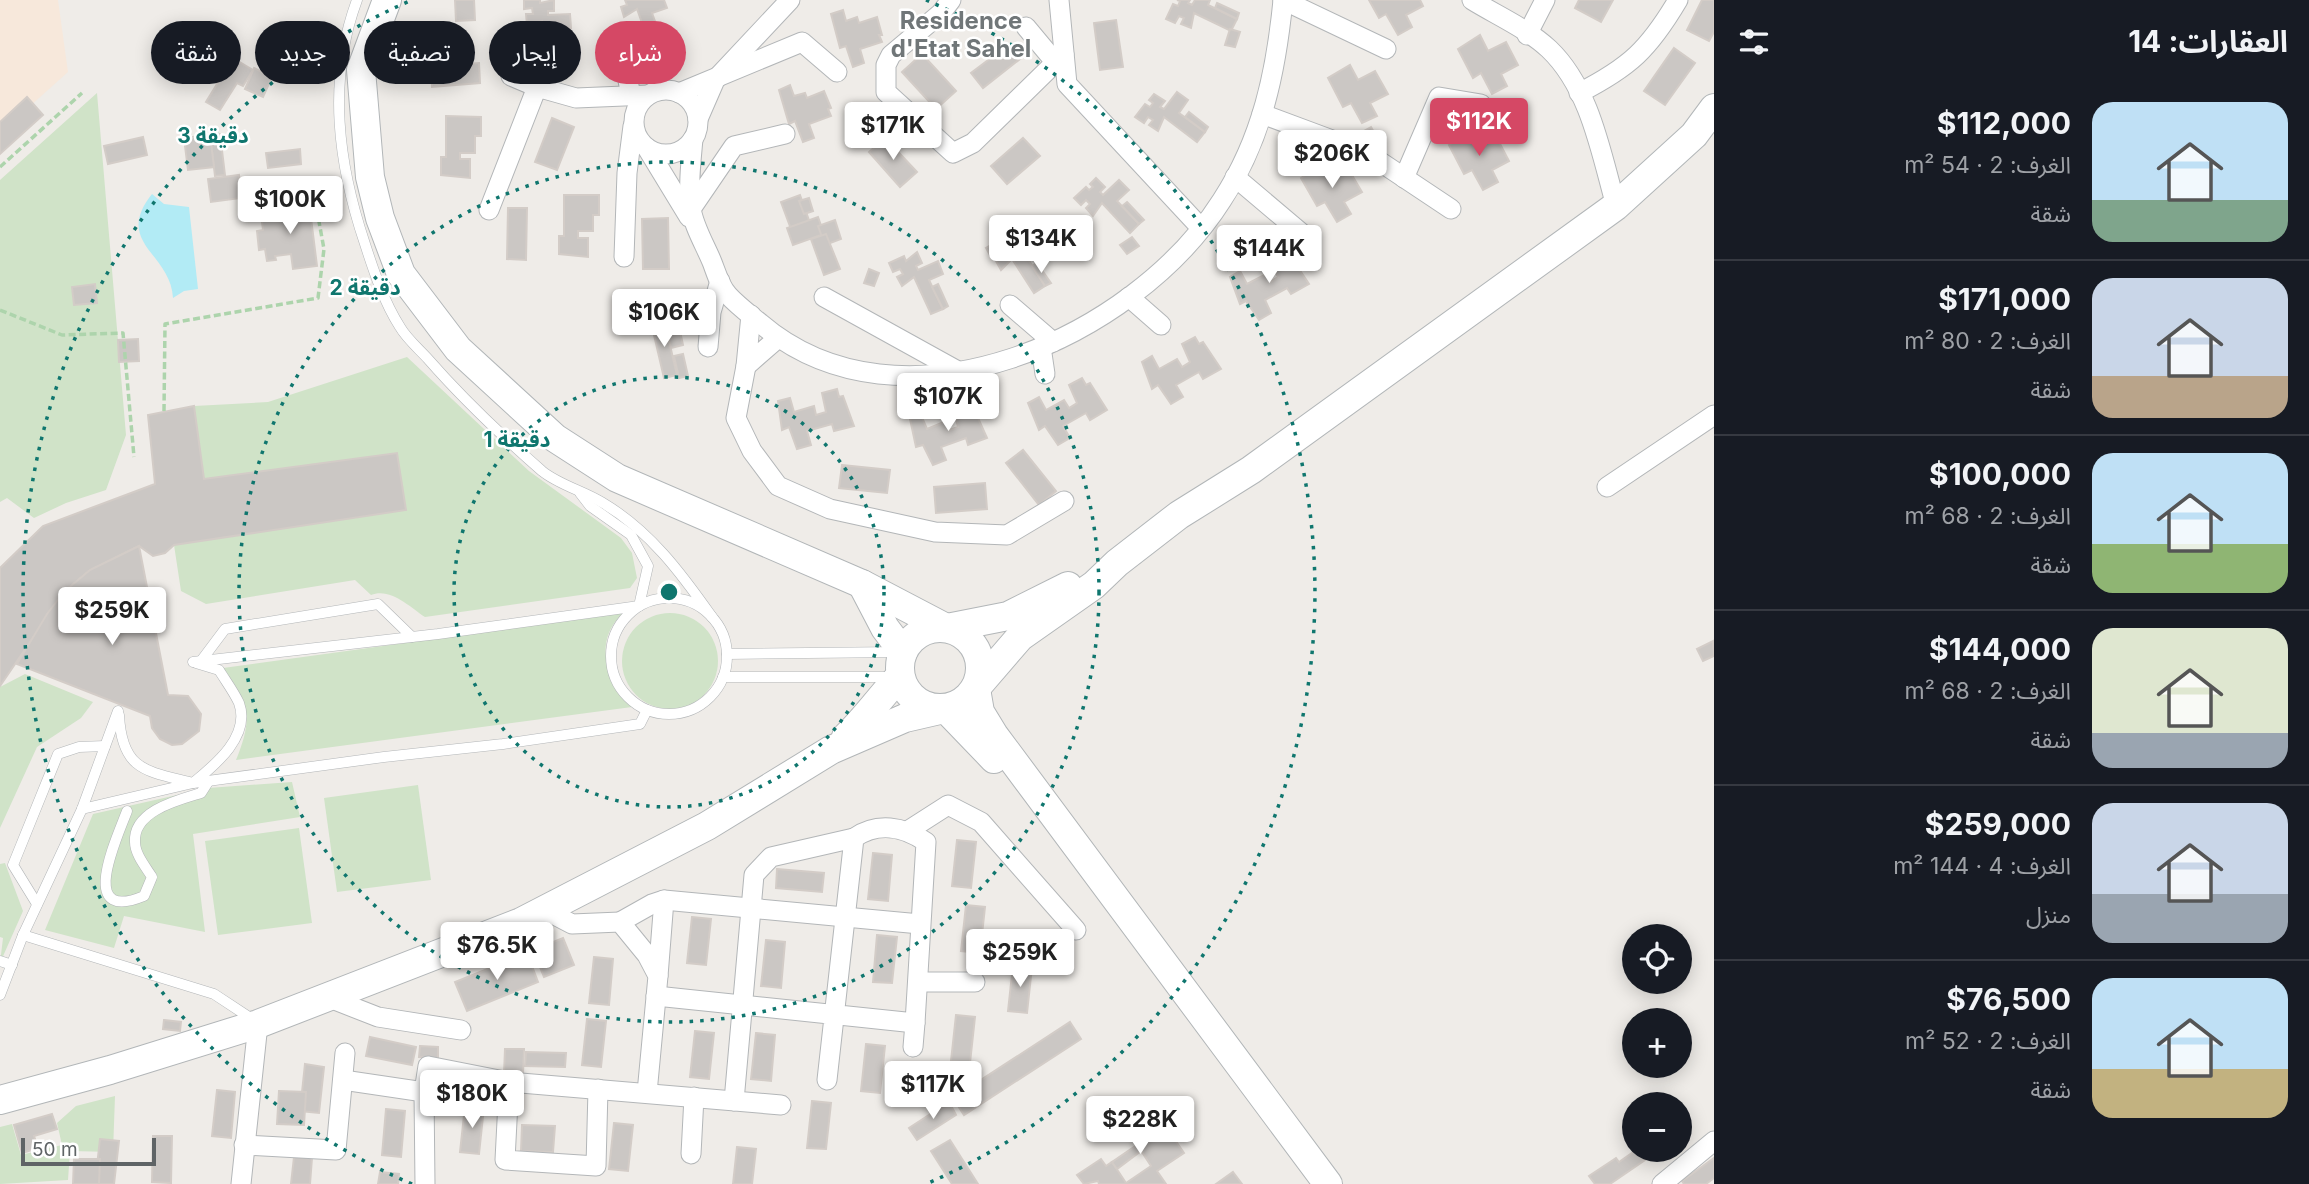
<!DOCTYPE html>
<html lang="ar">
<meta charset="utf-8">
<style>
:root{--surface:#171b24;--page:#20242c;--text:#f1f3f6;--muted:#9ea1a6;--line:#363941;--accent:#d54865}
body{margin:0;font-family:Inter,"Noto Sans Arabic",sans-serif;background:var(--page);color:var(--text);direction:rtl;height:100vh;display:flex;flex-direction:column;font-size:26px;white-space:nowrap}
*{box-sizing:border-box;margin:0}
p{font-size:23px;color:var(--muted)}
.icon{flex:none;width:38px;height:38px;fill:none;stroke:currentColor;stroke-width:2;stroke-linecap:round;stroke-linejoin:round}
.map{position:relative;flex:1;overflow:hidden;direction:ltr}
.sheet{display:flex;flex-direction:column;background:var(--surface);width:595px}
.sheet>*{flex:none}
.banner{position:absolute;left:21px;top:21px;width:665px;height:63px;direction:rtl;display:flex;gap:14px}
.tools{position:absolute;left:1622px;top:924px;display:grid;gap:14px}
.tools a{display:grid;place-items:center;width:70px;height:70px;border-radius:50%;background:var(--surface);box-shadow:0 4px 18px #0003;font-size:35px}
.scale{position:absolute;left:21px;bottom:18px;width:135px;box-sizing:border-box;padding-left:7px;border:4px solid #5f6466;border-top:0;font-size:19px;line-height:24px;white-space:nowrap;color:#5f6466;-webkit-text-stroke:5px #fff;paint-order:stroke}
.price{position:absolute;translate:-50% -60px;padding:0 16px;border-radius:7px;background:#fff;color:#222;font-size:23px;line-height:46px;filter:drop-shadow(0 2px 4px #0008)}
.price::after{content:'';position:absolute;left:50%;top:42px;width:21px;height:16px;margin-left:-10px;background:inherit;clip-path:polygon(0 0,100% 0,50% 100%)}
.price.active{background:var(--accent);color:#fff}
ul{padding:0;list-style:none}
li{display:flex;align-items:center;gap:21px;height:175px;padding:0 21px}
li+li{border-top:2px solid var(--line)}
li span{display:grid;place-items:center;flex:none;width:196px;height:140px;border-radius:21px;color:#555}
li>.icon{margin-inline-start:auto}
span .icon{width:84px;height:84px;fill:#fffc;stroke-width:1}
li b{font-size:30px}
h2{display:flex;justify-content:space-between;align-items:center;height:84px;padding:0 21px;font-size:30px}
.chip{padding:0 24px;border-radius:32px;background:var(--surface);box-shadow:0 4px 18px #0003;font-size:24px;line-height:63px}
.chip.active{background:var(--accent);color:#fff}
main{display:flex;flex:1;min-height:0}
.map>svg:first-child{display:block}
</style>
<main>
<section class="sheet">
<h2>العقارات: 14<svg class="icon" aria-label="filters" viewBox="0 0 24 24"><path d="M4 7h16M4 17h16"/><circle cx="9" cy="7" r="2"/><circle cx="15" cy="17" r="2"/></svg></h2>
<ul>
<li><span style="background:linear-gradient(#bfe0f5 70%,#7fa58c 0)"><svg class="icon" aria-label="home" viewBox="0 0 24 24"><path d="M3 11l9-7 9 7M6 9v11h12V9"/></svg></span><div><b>$112,000</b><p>الغرف: 2 · 54 m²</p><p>شقة</p></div></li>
<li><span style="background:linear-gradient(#c9d6e8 70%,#b9a48a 0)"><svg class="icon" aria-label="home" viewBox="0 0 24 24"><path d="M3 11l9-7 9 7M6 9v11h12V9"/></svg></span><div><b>$171,000</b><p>الغرف: 2 · 80 m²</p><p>شقة</p></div></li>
<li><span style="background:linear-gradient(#bfe0f5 65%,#8fb573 0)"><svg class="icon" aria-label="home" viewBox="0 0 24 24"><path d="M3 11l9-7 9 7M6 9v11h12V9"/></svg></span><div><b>$100,000</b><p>الغرف: 2 · 68 m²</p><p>شقة</p></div></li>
<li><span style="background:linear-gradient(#dfe7d0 75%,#9aa5b1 0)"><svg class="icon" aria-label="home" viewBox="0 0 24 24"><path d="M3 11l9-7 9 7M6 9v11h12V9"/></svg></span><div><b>$144,000</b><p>الغرف: 2 · 68 m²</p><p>شقة</p></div></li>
<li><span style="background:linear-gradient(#c9d6e8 65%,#9aa5b1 0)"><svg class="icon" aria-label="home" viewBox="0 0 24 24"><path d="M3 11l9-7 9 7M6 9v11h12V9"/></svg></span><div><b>$259,000</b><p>الغرف: 4 · 144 m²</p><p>منزل</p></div></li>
<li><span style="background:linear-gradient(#bfe0f5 65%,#c2b280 0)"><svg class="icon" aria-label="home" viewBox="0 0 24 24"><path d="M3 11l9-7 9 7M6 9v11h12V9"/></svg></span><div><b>$76,500</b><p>الغرف: 2 · 52 m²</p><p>شقة</p></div></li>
</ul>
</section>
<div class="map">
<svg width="1714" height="1184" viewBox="0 0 1714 1184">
<rect width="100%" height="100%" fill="#efece8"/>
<g fill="#d0e3c8">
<polygon points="97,93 126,435 106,490 66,503 34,518 7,498 0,502 0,180"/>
<path d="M407,357L529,471L621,538L632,553L637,578L630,588L425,617C410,607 390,587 371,595L355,580L206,604L181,591L174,545L405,510L397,453L204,479L194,406L268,402Z"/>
<circle cx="670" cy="661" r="48"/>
<path d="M623,613C592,642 607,680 632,707L236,760C253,718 250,704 223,668Z"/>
<polygon points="25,674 93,702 81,718 37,747 0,828 0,687"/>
<polygon points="292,782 300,817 193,834 205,932 124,916 114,948 45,930 93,814 208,788"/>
<polygon points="418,785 431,880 337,892 324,798"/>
<polygon points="299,828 312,923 218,935 205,841"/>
<polygon points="5,863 23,911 0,963 3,938 0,937 0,864"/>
<polygon points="115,1096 113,1152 70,1151 68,1180 0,1184 0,1127 12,1124 21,1155 62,1145 57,1123 76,1106"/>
</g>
<polygon fill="#f7e8db" points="0,0 58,0 68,72 0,133"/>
<path fill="#b2ebf5" d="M152,194L164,204L189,207L198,289L184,291L173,298C171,253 113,243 152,194Z"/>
<g fill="#cbc7c4" stroke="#d3ccc7" stroke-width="2">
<polygon points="455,0 474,0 475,20 456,21"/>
<polygon points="524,0 540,0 540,3 554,0 554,11 548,11 548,15 570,14 571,28 555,29 557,61 544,62 542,21 527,25 526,14 533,14 532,8 524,9"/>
<polygon points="625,0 664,0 667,8 652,13 663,43 651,48 637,9 624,17 621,7 627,5"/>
<polygon points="1177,0 1190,0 1188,3 1192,5 1195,0 1210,0 1208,5 1237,19 1231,31 1194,13 1191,28 1181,24 1184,18 1179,16 1175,23 1166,19 1173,4 1178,6 1180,1"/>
<polygon points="1369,0 1420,0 1423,6 1406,15 1412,27 1398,35 1386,14 1379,18"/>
<polygon points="1579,0 1613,0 1601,22 1575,8"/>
<polygon points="1702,0 1714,0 1714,32 1709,41 1687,30"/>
<polygon points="1217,3 1239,13 1237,19 1215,8"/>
<polygon points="843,10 846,21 857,17 859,23 877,17 882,35 879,35 882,42 860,49 864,63 853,67 846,46 840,48 831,14"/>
<polygon points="1116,20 1123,67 1100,70 1094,23"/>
<polygon points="1230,29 1240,32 1235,47 1225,45"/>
<rect x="446" y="31" width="14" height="16"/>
<polygon points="1480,35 1488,51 1506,42 1518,65 1501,74 1507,86 1492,94 1481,73 1473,78 1458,49"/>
<polygon points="523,42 525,59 515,60 513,43"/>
<polygon points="1008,45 1020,59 983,88 971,73"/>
<polygon points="1674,48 1695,63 1665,105 1644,91"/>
<polygon points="922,54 956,91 936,109 902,72"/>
<polygon points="233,58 253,70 243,86 237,83 220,110 206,102"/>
<polygon points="479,63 480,83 432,87 431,67"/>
<polygon points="1350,65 1358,80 1375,71 1388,94 1370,103 1377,116 1362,123 1351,103 1343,107 1328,78"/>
<polygon points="254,68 272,77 263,97 245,89"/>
<polygon points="790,85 794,96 805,93 807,98 824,91 831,108 828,109 831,116 809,124 814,138 803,142 795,121 789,124 779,90"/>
<polygon points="1177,92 1188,100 1179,113 1205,132 1197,142 1164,117 1158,131 1149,125 1153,120 1148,117 1144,123 1135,117 1145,104 1150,107 1153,103 1149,100 1154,94 1165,101 1160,107 1164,109"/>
<polygon points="27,97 43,115 0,154 0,122"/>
<polygon points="1189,112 1208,127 1205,132 1185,117"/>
<polygon points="446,116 481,117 481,136 475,136 475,153 460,153 460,159 470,159 470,178 441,175 441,157 446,157"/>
<polygon points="552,118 574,127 557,170 535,162"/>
<polygon points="1371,127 1376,136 1360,146 1355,136"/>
<polygon points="1471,131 1479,147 1497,138 1509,161 1492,170 1498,182 1483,190 1472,170 1464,174 1449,145"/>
<polygon points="220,134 225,175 215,176 210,135"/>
<polygon points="210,135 214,167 188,170 184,138"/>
<polygon points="143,137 147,155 108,164 104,146"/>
<polygon points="885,138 917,172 900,187 869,152"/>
<polygon points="1023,138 1040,156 1007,184 991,166"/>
<polygon points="300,149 301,164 268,168 266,153"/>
<polygon points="1323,164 1331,179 1349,170 1362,192 1344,202 1351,214 1337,222 1325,202 1317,206 1301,178"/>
<polygon points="239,175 241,198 211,202 208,179"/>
<polygon points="1096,178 1105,187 1100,192 1103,195 1119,180 1129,190 1117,201 1139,224 1130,233 1102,203 1093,216 1086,208 1090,204 1086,200 1081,205 1074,198 1086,187 1089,190 1093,187 1090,184"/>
<polygon points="564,195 599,195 599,215 593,215 593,231 578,231 578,238 588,238 588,257 559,254 559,236 564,236"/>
<polygon points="800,195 810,223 791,229 781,202"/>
<polygon points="809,198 813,211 804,214 799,201"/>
<polygon points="309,202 317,266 293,269 291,254 275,256 276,260 267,261 265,249 259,250 257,231 263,230 261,214 269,213 270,220 284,218 283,206"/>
<polygon points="1127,202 1144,220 1139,224 1122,206"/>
<polygon points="508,208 527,208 526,260 507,259"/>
<polygon points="818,217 824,234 793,245 787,228"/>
<polygon points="668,218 669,269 643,269 642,219"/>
<polygon points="835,220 841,239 825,245 818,226"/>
<polygon points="1011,233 1018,244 1013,247 1015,251 1034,239 1041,251 1028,259 1045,286 1034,293 1012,259 1001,270 996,261 1001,257 998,253 991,257 986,248 1000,240 1003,244 1007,241 1004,238"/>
<polygon points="826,234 840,269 824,275 811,239"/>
<polygon points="1132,237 1139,246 1127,254 1120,245"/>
<polygon points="917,252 922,263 916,266 918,270 938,261 943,274 929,280 943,309 931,314 914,277 902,286 897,277 903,274 900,269 893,272 889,263 904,256 906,261"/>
<polygon points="1284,252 1288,260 1291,257 1309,284 1291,294 1287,288 1265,300 1271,313 1259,320 1246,301 1240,304 1230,277 1240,271 1247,284 1266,274 1270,282 1278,277 1270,260"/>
<polygon points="1037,263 1051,283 1045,286 1032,266"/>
<polygon points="869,269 879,273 874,286 864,283"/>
<polygon points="95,284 97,303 74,305 72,287"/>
<polygon points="938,284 948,306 943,309 932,287"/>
<polygon points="687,314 691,332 681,334 677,317"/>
<polygon points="677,317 683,345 671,348 664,320"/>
<polygon points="664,320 677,375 664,378 651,322"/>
<polygon points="1195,337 1199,344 1203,342 1221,369 1203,379 1199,372 1176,385 1183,397 1171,404 1158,385 1152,389 1142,362 1152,356 1159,369 1177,359 1182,367 1190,362 1182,344"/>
<polygon points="138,339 139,361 119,362 118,340"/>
<polygon points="683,354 688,376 679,378 674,356"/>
<polygon points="1082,378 1086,385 1090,383 1107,410 1090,420 1086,413 1063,426 1070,438 1058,445 1045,426 1039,430 1028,403 1039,397 1046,410 1064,400 1069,408 1077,403 1069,385"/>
<polygon points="837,389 839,397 843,396 854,426 834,431 832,424 807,431 811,445 797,449 789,427 782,430 778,401 790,398 794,412 814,406 816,415 826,412 822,393"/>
<polygon points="967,402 970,410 974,409 987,438 968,445 966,438 941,447 946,460 933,465 923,445 916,447 910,419 921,415 927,429 946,421 949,430 958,427 953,407"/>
<polygon points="194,406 204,479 397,453 406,510 174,545 165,553 153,556 139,546 90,570 65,591 0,686 0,568 43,526 155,484 148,415"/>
<polygon points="1023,450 1056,491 1039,505 1006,463"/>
<polygon points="842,465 890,470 887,493 839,488"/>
<polygon points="985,483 987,509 936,513 934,487"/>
<polygon points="139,546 168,695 188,696 201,714 199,731 182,744 172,745 160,739 152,728 150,716 17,664 47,614 65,591 90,570"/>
<polygon points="1713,641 1714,656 1703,661 1697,649"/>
<polygon points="957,840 976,842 971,888 952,886"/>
<polygon points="873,853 892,855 888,901 868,899"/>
<polygon points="777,869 824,873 822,892 776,888"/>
<polygon points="966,905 985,907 980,953 961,951"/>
<polygon points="692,917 711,919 706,965 687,963"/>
<polygon points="877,935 897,937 892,983 873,982"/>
<polygon points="563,938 574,965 544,977 533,950"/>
<polygon points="766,940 785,942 781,988 761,986"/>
<polygon points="527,953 538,982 467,1011 455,982"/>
<polygon points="594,957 613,959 609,1005 589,1003"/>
<polygon points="1013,965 1032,967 1027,1013 1008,1011"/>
<polygon points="956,1015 975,1017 970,1063 951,1061"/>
<polygon points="587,1019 606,1021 601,1067 582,1065"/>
<polygon points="164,1020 181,1022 180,1031 163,1029"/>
<polygon points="1070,1022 1081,1039 964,1115 953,1098"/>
<polygon points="695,1031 714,1033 709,1079 690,1077"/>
<polygon points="756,1033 775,1035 771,1081 751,1079"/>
<polygon points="370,1037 416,1047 412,1065 366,1056"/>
<polygon points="866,1044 885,1046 880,1093 861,1091"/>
<polygon points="420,1046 438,1047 438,1058 419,1057"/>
<polygon points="505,1049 524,1049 523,1074 504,1074"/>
<polygon points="526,1052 566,1053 565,1067 525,1066"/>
<polygon points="305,1064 324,1067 319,1113 300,1111"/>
<polygon points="217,1090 235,1092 231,1138 212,1136"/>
<polygon points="279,1091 306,1092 304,1125 277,1124"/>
<polygon points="812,1101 831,1103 826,1149 807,1148"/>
<polygon points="949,1102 956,1115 917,1140 909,1128"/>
<polygon points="465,1106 484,1107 479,1154 460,1152"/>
<polygon points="386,1109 405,1111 401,1157 382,1155"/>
<polygon points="52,1114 57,1129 34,1136 38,1148 22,1153 14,1125"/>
<polygon points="1149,1114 1160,1131 1166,1127 1184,1153 1157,1171 1166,1184 1099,1184 1098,1181 1084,1184 1077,1175 1101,1159 1106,1166 1112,1162 1126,1183 1151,1166 1127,1129"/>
<polygon points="614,1123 633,1125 628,1171 609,1169"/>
<polygon points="522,1125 555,1126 553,1152 521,1151"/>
<polygon points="153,1136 172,1136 171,1183 152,1182"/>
<polygon points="100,1139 119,1141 114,1184 95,1184"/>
<polygon points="950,1140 978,1184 952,1184 931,1151"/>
<polygon points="1137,1145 1141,1151 1117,1169 1112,1162"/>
<polygon points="737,1147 756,1149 752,1184 733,1184"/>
<polygon points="1636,1150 1645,1160 1610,1184 1595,1184 1589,1176 1616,1158 1619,1162"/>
<polygon points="294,1157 312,1158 310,1184 291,1184"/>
<polygon points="1714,1158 1714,1178 1706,1184 1684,1184 1682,1181"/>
<polygon points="74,1159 100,1159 99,1184 73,1184"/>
<polygon points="380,1172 399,1174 398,1184 378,1184"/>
<polygon points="1233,1172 1242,1184 1216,1184"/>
</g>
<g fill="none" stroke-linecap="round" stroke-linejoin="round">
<g stroke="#b3b6b8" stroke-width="11">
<g id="lane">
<path d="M357,0C327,81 338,164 365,244C374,272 384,302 400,327C407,339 419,349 428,359C463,399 502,436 542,471C559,485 584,491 603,503C650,531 681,573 712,617"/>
<circle cx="669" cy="656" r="58"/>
<polyline points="727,654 899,652"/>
<polyline points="201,661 225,629 378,604 412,637"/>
<polyline points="193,662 438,634 639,606 648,566 631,535 590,506 580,493"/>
<polyline points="723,677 891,677"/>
<polyline points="118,711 82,809 23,935 214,994 255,1021"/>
<path d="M119,715C122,771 146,771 193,783C215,765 251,736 239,703C234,692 225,680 219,670L196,663"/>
<polyline points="82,809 193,783 384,757 503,744 640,724 647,710"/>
<path d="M127,811C117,838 76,924 144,896L152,877C145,866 135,854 135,842C133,811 178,800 201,793L208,782"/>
<polyline points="37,904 13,865 58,754 79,747 105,746"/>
<polyline points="0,961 12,965"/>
<polyline points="0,995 23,935"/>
</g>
</g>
<g stroke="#b3b6b8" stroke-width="21">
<g id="street">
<polyline points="951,0 941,13 891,55 886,65 886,92 953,153 973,143 1064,54"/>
<polyline points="1059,0 1067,84 1201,228"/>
<polyline points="1283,0 1386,49"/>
<path d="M1472,0C1496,15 1528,29 1549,49C1590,88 1601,153 1616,206"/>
<polyline points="1026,27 1056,63"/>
<polyline points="1527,35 1545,0"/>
<polyline points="625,65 631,96"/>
<polyline points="511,76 537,87"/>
<circle cx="666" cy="122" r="32"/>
<polyline points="679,93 802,42 837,72"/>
<path d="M1579,93C1630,67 1649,49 1678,0"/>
<polyline points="1262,114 1367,153 1451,209"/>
<polyline points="698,119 715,80 790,0"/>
<path d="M693,139C691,161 688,185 691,208C693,225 705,245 712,262C716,272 720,287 728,295C737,305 749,314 760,323C900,443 1134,339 1222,200C1262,139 1276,72 1283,0"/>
<polyline points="647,148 689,217"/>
<polyline points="1235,177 1306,237"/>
<polyline points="1404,178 1439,97 1481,104"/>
<polyline points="691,209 734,146 785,134"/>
<polyline points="489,210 537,87 576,98 648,95"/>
<polyline points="624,257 627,173 633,126"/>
<polyline points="824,297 956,370"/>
<polyline points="1129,297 1161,325"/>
<polyline points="1010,305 1053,342"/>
<polyline points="751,315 746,366 778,338"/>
<polyline points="708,347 711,312 720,281"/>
<polyline points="1041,347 1045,374"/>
<polyline points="746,366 736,418 752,451 778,486 830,509 935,532 1007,535 1064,501"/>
<polyline points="1607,487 1714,415"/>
<polyline points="909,830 948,805 981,822 1076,930"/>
<polyline points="547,911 572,924 620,922 647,955 658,976 647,1093"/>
<polyline points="620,922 652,904 664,900 920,924"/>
<polyline points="658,976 664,900"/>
<polyline points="918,982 975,982"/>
<path d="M656,996L915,1023L926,842C903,826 877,822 854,838L827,1080"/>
<polyline points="327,997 378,1017 461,1030"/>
<polyline points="913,1047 915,1023"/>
<polyline points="343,1080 424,1092"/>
<polyline points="509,1082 505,1160 596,1166 598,1089"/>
<polyline points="734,1101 754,875 771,857 854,838"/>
<polyline points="244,1145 336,1150 345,1053"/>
<polyline points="691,1154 694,1097"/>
<polyline points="241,1184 258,1024"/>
<polyline points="425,1184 424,1092 428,1066 509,1082 781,1105"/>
<polyline points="1662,1184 1714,1141"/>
</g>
</g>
<g stroke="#b2b6b8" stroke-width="30">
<g id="secondary">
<polyline points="387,0 361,70 370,177 380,218 401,274 458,349 555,438 617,478 862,584 946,628"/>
<polyline points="862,584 885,628 903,652"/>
<circle cx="940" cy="668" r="40"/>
<polyline points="947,628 1008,616 1068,586"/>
<polyline points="976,688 1020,637 1094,585 1117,563 1179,515 1251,470 1616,206 1694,135 1714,108"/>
<polyline points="976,689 980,712 994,735 1328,1184"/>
<polyline points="945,708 994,759"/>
<path d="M846,737C866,718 881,696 900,676"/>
<polyline points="0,1100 110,1070 258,1024 521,922 707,826 831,750 905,718 944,709"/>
</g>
</g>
<g stroke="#add4ac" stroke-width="3.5" stroke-dasharray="7 3.5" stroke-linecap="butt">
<polyline points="0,167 82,93"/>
<polyline points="0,310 62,335 123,333 134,457"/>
<polyline points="164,411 165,324 318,298 324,249 313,189 291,183 240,186"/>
</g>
<use href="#lane" stroke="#fff" stroke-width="10"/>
<use href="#street" stroke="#fff" stroke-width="19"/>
<use href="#secondary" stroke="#fff" stroke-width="28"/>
</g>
<g fill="none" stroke="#0f766e" stroke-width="3.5" stroke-dasharray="3.5 7">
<circle cx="669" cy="592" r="215"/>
<circle cx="669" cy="592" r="430"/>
<path d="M412 1184A645 645 0 0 1 412 0M926 0A645 645 0 0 1 926 1184"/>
</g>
<g text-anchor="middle" stroke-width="5" stroke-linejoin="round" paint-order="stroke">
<g font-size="24" font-weight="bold" fill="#707678" stroke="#fff">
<text x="961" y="29">Residence<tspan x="961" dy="28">d'Etat Sahel</tspan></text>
</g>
</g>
<circle cx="669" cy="592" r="10" fill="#0f766e" stroke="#fff" stroke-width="3.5"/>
<g font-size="21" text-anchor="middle" font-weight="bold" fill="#0f766e" stroke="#fff" stroke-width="5" stroke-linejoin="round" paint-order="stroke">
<text x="213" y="143">3 دقيقة</text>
<text x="365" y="295">2 دقيقة</text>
<text x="517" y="447">1 دقيقة</text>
</g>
</svg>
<div class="tools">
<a><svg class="icon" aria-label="locate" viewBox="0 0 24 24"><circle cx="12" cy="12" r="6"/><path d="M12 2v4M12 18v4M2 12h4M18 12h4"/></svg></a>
<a>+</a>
<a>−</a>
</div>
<div class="scale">50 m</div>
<b class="price active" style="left:1479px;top:158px">$112K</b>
<b class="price" style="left:893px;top:162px">$171K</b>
<b class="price" style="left:1332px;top:190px">$206K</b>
<b class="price" style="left:290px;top:236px">$100K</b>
<b class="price" style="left:1041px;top:275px">$134K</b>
<b class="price" style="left:1269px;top:285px">$144K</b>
<b class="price" style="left:664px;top:349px">$106K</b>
<b class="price" style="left:948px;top:433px">$107K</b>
<b class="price" style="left:112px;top:647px">$259K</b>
<b class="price" style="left:497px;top:982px">$76.5K</b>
<b class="price" style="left:1020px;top:989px">$259K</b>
<b class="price" style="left:933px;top:1121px">$117K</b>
<b class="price" style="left:472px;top:1130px">$180K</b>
<b class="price" style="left:1140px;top:1156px">$228K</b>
<div class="banner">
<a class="chip active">شراء</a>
<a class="chip">إيجار</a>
<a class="chip">تصفية</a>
<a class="chip">جديد</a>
<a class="chip">شقة</a>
</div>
</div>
</main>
